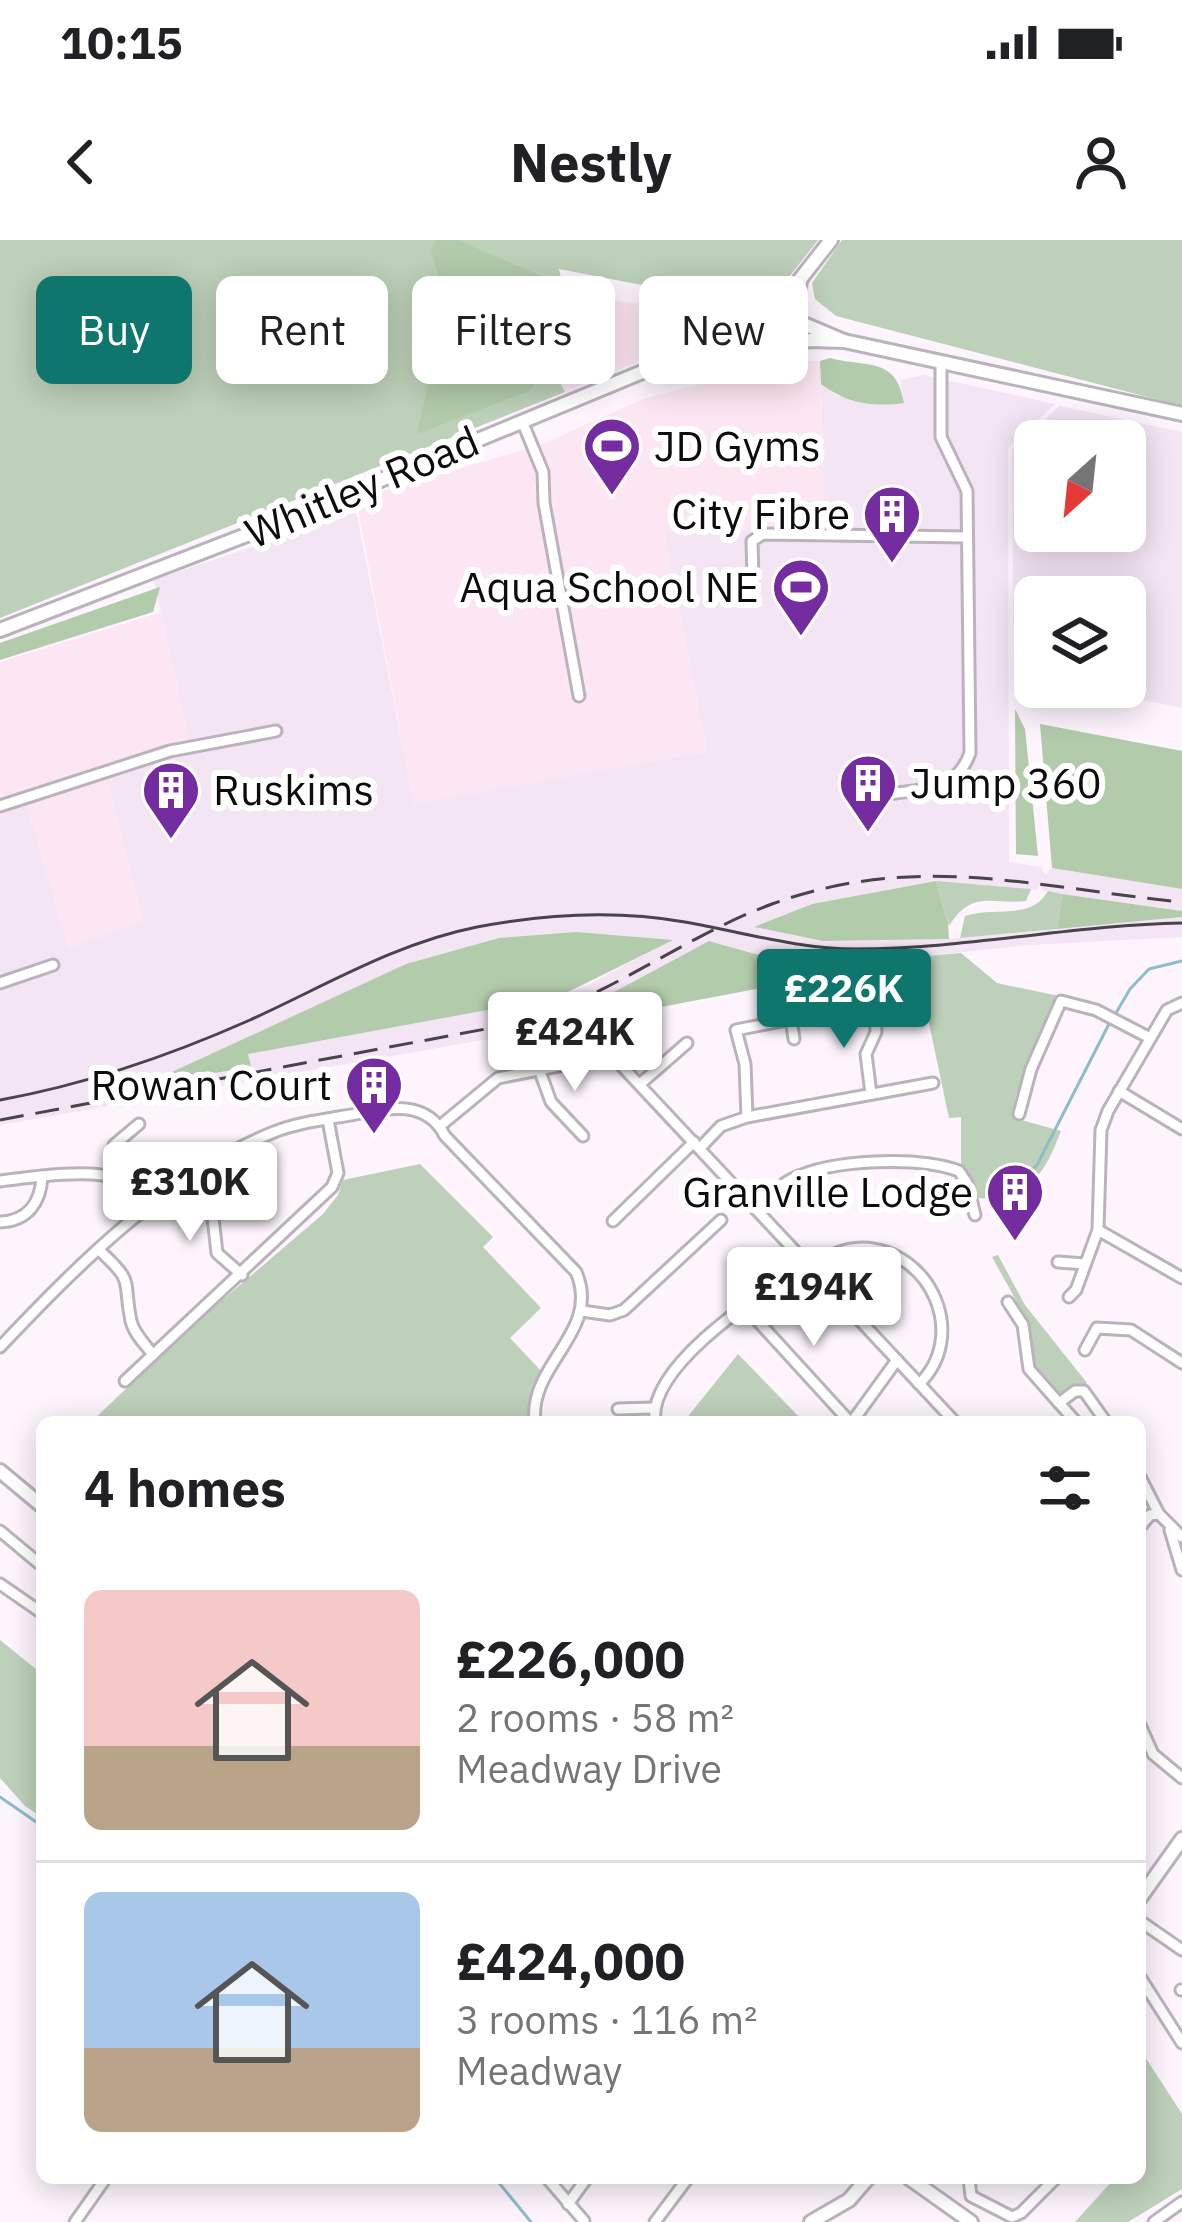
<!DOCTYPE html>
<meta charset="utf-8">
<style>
:root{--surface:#fff;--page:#f2f2f2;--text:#202124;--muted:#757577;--line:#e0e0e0;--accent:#0f766e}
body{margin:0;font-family:"IBM Plex Sans",sans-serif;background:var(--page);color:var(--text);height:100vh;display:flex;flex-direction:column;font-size:45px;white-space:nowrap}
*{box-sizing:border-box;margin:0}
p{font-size:39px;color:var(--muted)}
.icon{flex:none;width:66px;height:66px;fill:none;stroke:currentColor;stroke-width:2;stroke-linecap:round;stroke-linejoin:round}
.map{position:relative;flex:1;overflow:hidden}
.side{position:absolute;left:36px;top:1176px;width:1110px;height:768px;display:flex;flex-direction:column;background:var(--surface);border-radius:18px;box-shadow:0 6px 30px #0003}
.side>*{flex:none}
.hud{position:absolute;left:36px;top:36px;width:1110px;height:108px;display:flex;gap:24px}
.needle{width:78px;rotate:207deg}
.controls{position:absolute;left:1014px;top:180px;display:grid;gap:24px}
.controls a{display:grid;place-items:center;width:132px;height:132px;border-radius:18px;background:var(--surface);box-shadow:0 6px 30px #0003;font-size:60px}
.price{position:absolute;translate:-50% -102px;padding:0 27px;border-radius:12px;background:#fff;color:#222;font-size:39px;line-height:78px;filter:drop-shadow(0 3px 6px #0008)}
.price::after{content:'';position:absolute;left:50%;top:72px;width:36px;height:27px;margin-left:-18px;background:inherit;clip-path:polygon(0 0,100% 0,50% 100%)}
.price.on{background:var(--accent);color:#fff}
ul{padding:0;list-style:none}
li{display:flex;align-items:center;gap:36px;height:300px;padding:0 48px}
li+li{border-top:3px solid var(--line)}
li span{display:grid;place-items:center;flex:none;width:336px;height:240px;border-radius:18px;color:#555}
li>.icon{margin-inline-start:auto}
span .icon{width:144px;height:144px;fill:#fffc;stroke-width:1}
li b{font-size:51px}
h2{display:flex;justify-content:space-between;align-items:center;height:144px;padding:0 48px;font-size:51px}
.tag{padding:0 42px;border-radius:18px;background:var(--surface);box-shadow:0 6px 30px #0003;font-size:42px;line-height:108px}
.tag.on{background:var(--accent);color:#fff}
.status{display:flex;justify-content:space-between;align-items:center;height:84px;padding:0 60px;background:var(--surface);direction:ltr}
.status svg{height:33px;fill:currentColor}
header{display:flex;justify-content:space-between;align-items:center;height:156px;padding:0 48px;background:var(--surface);font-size:54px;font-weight:800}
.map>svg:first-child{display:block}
</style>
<div class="status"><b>10:15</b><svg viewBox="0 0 49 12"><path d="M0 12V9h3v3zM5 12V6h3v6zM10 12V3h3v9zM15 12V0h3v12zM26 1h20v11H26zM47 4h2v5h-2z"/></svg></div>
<header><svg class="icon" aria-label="back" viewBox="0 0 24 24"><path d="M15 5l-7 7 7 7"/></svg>Nestly<svg class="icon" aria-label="person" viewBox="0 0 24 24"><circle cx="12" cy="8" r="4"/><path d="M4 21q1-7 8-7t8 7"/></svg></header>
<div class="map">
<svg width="1182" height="1982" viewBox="0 0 1182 1982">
<rect width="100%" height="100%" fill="#fdf4fe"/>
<g fill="#fde6f3">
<polygon points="573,50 588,51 613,61 697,69 708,73 711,82 703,94 565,152 554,131 574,99 565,58 566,52"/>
<polygon points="794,121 820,121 825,290 664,292 707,512 414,565 356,259 543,204 643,159 708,142 793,140"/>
<polygon points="161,372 189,500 107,540 144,682 68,709 27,567 0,575 0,422"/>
</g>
<g fill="#f4e5f5" fill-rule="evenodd">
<path d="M924,135L1055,164L1008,208L1009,622L1041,627L1045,634L1052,628L1182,649V671L1043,651L1040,645L1037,650L936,641L812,664L756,687L823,701L949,699L1182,677V697L1029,705L915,717L830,735L709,701L545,789L0,885V575L27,566L68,708L144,682L107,539L189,500L154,340L356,271L414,564L707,512L664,292L825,289L821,144L837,156L904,163L900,140ZM499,698L671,700L588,745L558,757L248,814L152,842L406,724Z"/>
<path d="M1060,166L1182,192V468L1075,447H1125V357H1035V439L1014,435L1012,209ZM1035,201H1125V291H1035Z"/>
</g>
<g fill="#bdd0b9">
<polygon points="0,0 818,0 782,46 756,67 559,29 574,99 554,131 565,152 0,378"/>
<polygon points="842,0 1182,0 1182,166 836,76 815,59 812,43"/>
<path d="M936,641L1031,649L1026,661C990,665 973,649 949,686Z"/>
<path d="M1048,651L1062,654L1057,689L960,698L965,676C995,666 1031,681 1048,651Z"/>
<path d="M961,713L997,743L1059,756L1016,855L1014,878L1061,891C1044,935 1028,962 976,958L961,926V877L949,878L915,717Z"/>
<polygon points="420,924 493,997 483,1007 541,1068 510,1098 542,1132 532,1150 529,1182 91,1182 192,1086 323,974 338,955 343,940"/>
<polygon points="998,1015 1025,1065 1087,1143 1084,1148 1058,1155 1035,1132 1027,1080 992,1017"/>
<polygon points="738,1114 803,1181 688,1182 689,1175"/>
<polygon points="0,1400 42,1434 42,1577 25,1566 0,1538"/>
<polygon points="1140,1809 1182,1874 1182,1949 1128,1982 1075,1982 1115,1938 1140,1938"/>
</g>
<g fill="#b2cbab">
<path d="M436,0H457L549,39L568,97L529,151L417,194C427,139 455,66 431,13Z"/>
<path d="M830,118C868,128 896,116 904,163C873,167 847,164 821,144L820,121Z"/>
<polygon points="160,347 153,372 0,420 0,403"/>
<polygon points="1015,469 1025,489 1038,616 1016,614"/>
<polygon points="1040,484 1182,511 1182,649 1052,628"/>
<polygon points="936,641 948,683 949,699 823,701 754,687 812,664"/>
<polygon points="1062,654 1182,671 1182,677 1057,689"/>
<polygon points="576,692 673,700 558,757 248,814 251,827 146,844 406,724 499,698"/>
<polygon points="709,701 830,735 545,789"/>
</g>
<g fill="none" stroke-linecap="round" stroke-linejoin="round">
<g stroke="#8dbdc8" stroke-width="3">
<polyline points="1116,773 1130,749 1149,729 1182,721"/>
<polyline points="987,956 1007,953 1037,925 1109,784"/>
<polyline points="0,1557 42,1586"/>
<polyline points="495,1938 531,1982"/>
</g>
<g stroke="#bbb3bc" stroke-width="15">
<g id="minor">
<polyline points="522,181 543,232 544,263 579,456"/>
<polyline points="753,340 752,301 763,294 966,297"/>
<path d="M888,554C924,549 956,552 970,513L967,251L941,197V122"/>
<polyline points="0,566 170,511 276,491"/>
<polyline points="0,743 53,725"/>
<polyline points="862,763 875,767 888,759"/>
<polyline points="791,779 794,799"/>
<polyline points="539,829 551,862 583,896"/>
<polyline points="640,844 687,803"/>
<polyline points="1119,851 1182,889"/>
<polyline points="871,854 866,814 876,792 875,767"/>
<polyline points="1019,874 1031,829 1061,761 1096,770 1150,798"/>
<polyline points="747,877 745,824 736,790 807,776"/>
<polyline points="440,886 498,838 605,817 619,823 955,1182"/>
<polyline points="700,908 721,886 747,877 933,843"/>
<polyline points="185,936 213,978 217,1013 242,1035"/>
<polyline points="110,937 114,905 139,884"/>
<path d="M0,941C30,937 91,928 119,939C130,944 139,957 147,966"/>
<path d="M757,970C768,959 779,945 792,939C832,919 918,916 959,931L967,943L975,975"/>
<polyline points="613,981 694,902"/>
<path d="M0,982C28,981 41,962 42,936"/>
<polyline points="1098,990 1182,1038"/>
<path d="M100,1011C136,1044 122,1039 131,1081C134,1094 146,1105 153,1115"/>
<polyline points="1058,1022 1085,1024"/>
<path d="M810,1027C827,1017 843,1008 862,1008C931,1009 969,1096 919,1144"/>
<polyline points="1069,1057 1076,1050 1098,990 1101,890 1108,871 1167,770 1182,763"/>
<polyline points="1008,1062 1023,1085 1029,1129 1059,1163 1075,1151 1084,1151 1106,1182"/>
<polyline points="744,1066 850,1182"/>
<polyline points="582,1071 610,1075 624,1070 721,980"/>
<path d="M0,1107C80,1023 165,936 274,892C299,882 329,879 356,874C389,867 427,860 445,896L576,1032C602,1092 528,1124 535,1182"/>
<polyline points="1085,1110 1097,1088 1131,1090 1182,1123"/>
<polyline points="125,1141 332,947 338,933 328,880"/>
<polyline points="1059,1163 1076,1182"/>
<polyline points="618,1169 653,1168"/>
<path d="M655,1182C647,1125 764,1052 806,1023"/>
<polyline points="852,1182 897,1120"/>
<polyline points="1140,1237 1159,1274 1182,1297"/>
<polyline points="1140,1287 1150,1275 1159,1274"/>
<polyline points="1170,1290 1182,1330"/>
<polyline points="0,1291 42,1326"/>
<polyline points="0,1344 42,1373"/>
<polyline points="1140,1485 1153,1514 1182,1538"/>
<polyline points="1140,1681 1182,1710"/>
<polyline points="1140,1737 1182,1803"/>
<polyline points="1181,1750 1182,1750"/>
<polyline points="547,1938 584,1981"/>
<polyline points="969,1938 971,1956 1012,1977 1021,1973 1056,1938"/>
<polyline points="568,1964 587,1938"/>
<polyline points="75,1982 106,1938"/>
<polyline points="655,1982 688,1938"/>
<polyline points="1154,1982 1182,1962"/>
</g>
</g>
<g stroke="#bbb3bc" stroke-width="18">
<g id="major">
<polyline points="795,75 800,41"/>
<polyline points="799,82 844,101 1182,174"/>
<polyline points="729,100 776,70 831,0"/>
<polyline points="0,390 267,287 681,116 723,104 769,102 783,106 810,100 844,101"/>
<polyline points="0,1231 42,1266"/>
<polyline points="1140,1658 1182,1599"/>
<polyline points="909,1938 971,1982"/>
<polyline points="811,1982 849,1960 868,1938"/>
</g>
</g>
<use href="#minor" stroke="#fff" stroke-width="9"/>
<use href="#major" stroke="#fff" stroke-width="12"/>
<path stroke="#484449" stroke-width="3" d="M0,860C88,844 169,816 250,780C325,746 396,703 477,687C545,674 617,670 685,682C742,692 798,709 856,709C965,709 1073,685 1182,683"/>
<path stroke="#484449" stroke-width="3" stroke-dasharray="24 12" stroke-linecap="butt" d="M0,880L523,782C612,755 685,696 772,664C918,611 1036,648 1182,662"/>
</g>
<defs>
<g id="stadium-pin" transform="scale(3)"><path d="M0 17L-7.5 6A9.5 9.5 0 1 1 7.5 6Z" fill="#742ca0" stroke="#fff"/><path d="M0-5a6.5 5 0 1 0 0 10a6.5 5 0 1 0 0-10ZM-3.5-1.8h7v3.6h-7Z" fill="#fff"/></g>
<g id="building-pin" transform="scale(3)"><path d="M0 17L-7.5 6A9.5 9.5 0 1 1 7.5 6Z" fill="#742ca0" stroke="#fff"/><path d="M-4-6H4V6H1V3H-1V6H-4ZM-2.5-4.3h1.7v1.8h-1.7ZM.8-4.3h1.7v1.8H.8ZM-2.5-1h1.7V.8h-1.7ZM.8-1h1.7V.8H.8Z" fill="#fff"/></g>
</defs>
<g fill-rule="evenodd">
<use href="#stadium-pin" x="612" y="206"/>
<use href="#building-pin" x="892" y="274"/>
<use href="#stadium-pin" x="801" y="347"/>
<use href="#building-pin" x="868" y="543"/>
<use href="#building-pin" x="171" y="550"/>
<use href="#building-pin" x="374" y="845"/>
<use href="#building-pin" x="1015" y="952"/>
</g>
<g text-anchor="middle" stroke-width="12" stroke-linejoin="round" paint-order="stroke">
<g font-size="42" fill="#0d0b0e" stroke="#fff" text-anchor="end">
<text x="654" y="221" text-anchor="start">JD Gyms</text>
<text x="850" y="289">City Fibre</text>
<text x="759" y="362">Aqua School NE</text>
<text x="910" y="558" text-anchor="start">Jump 360</text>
<text x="213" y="565" text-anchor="start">Ruskims</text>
<text x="332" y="860">Rowan Court</text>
<text x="973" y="967">Granville Lodge</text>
</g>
<g font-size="42" fill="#0d0b0e" stroke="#fff">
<text transform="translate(362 247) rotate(-23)" y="15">Whitley Road</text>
</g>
</g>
</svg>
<div class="controls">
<a><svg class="needle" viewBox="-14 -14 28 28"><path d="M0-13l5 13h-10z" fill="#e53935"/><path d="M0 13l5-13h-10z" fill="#757577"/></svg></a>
<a><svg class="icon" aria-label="layers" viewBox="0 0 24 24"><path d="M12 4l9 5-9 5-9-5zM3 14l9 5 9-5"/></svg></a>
</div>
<b class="price on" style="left:844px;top:811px">£226K</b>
<b class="price" style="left:575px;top:854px">£424K</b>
<b class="price" style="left:190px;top:1004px">£310K</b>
<b class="price" style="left:814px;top:1109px">£194K</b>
<div class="hud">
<a class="tag on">Buy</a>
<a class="tag">Rent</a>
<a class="tag">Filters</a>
<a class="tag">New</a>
</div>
<section class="side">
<h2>4 homes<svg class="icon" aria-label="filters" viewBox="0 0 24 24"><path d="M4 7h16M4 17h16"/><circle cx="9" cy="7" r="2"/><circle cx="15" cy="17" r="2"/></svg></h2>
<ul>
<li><span style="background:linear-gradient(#f6c9c9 65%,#b9a48a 0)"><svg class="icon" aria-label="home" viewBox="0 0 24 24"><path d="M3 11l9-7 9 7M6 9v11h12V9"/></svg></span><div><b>£226,000</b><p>2 rooms · 58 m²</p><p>Meadway Drive</p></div></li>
<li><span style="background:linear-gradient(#a9c7e8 65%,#b9a48a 0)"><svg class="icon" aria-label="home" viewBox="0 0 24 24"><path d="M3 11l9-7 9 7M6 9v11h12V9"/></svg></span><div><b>£424,000</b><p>3 rooms · 116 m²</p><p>Meadway</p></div></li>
</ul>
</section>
</div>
